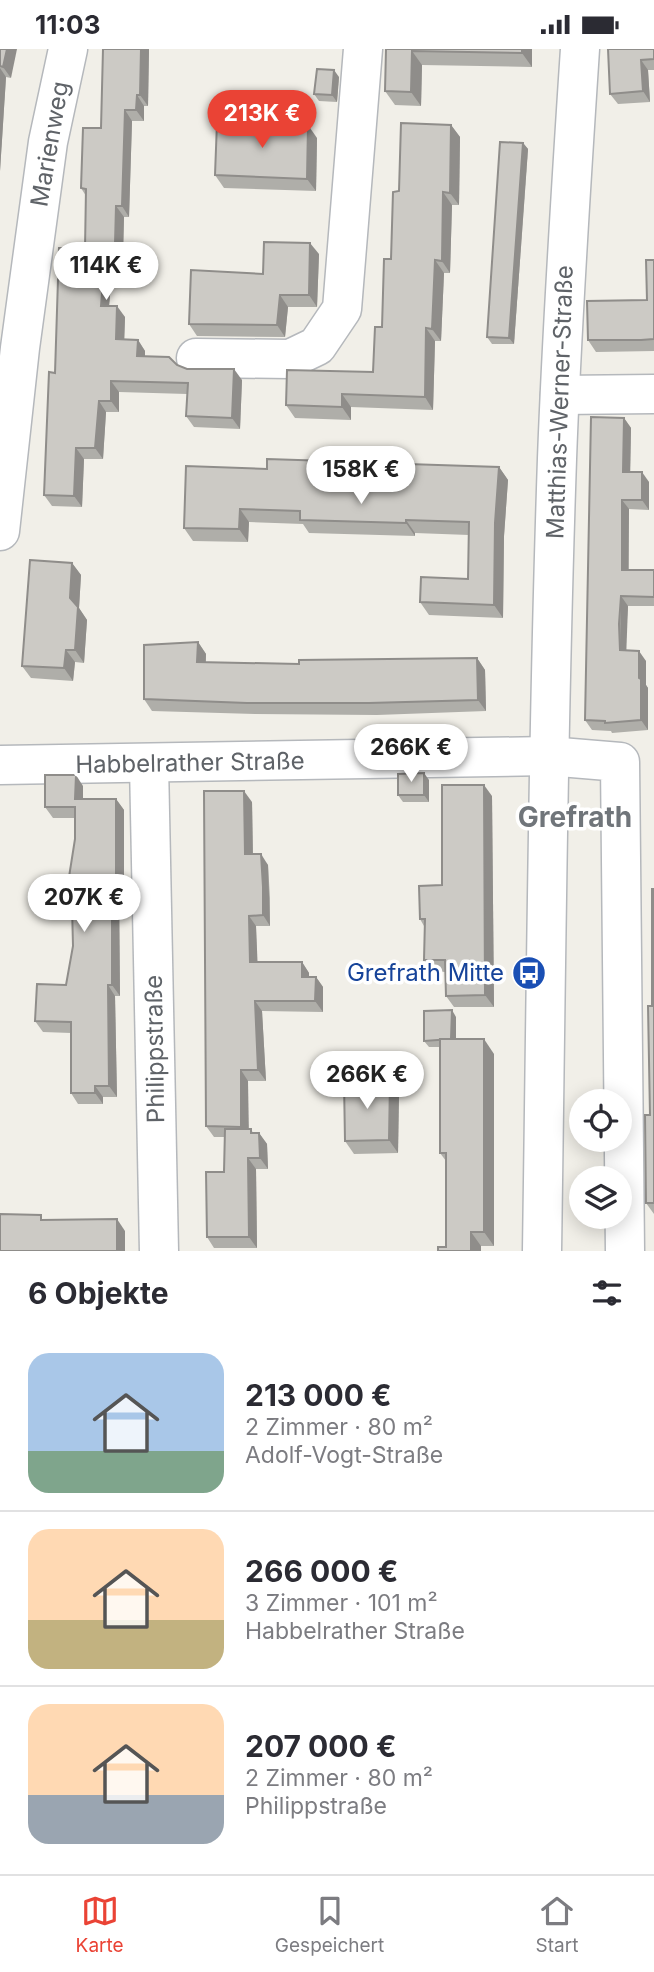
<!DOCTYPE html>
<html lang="de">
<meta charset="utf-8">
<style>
:root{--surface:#fff;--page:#f2f2f3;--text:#2b2b33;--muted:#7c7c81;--line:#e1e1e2;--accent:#ea4335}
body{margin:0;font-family:Inter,sans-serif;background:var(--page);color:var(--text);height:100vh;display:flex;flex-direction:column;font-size:26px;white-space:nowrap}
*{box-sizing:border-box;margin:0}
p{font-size:23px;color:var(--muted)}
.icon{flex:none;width:38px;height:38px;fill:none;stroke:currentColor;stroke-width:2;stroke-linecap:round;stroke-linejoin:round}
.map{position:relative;height:1202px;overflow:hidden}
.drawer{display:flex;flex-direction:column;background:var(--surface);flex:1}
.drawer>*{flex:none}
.controls{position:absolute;left:569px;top:1040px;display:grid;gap:14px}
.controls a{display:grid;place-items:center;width:63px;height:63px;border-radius:50%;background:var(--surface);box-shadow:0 4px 18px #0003;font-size:35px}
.price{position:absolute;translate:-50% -60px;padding:0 16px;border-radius:24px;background:#fff;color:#222;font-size:23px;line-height:46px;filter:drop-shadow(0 2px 4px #0008)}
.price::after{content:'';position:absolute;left:50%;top:42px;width:21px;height:16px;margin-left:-10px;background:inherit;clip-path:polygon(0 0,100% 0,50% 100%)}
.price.current{background:var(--accent);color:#fff}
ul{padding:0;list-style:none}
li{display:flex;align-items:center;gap:21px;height:175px;padding:0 28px}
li+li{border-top:2px solid var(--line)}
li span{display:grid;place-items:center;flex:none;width:196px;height:140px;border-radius:21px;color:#555}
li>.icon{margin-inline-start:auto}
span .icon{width:84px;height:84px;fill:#fffc;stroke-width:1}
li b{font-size:30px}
h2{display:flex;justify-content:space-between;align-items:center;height:84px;padding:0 28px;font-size:30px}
.status{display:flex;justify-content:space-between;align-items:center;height:49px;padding:0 35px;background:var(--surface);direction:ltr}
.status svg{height:19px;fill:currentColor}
.menu{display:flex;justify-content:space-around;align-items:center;height:98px;border-top:2px solid var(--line);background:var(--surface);font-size:19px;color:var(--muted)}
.menu a{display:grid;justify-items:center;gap:4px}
.menu .current{color:var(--accent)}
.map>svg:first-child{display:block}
</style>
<div class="status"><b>11:03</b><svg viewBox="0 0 49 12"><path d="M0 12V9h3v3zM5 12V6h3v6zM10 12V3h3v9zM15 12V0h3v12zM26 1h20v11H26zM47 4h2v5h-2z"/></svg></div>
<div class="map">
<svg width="654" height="1202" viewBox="0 0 654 1202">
<rect width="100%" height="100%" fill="#f1efe8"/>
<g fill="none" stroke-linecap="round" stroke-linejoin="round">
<g stroke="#b5b8bc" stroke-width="41">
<g id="minor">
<polyline points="196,309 290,310 317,297 342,260 363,0"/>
<polyline points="560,346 654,345"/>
<polyline points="0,482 20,299 48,93 68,0"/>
<polyline points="149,715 159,1202"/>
<polyline points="0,716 548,707 620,713 625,1202"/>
<path d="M542,1202C546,938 548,674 557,410C562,273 571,137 580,0"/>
</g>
</g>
<use href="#minor" stroke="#fff" stroke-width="38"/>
</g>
<g fill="#afaea9">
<polygon points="0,0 11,29 6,28 0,122"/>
<polygon points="149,0 148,57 144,57 144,72 132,72 129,168 124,168 123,206 114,206 109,257 125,268 124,290 138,291 145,302 145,307 187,320 242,331 240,380 194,378 186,367 187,345 119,343 119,363 106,363 103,410 84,410 82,458 52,457 44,446 55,324 85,199 86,147 81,139 101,79"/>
<polygon points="386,0 532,0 532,18 422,16 421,57 395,56 385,42"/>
<polygon points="608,0 654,0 654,21 648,21 650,53 618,55 610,45"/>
<polygon points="339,28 337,53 319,52 314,45"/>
<polygon points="451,76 460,88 459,156 452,156 450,224 444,224 441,292 435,292 433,361 351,358 351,371 295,369 286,356 373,323 382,278 399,142"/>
<polygon points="317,89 316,142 224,139 215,126"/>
<polygon points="523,94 528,100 514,295 492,295 487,288"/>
<polygon points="319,205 317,258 288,258 285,288 197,287 189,275 263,225"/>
<polygon points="654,211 654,302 596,303 588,291 647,251"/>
<polygon points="624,369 631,379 630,423 649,433 649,461 629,460 629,521 654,521 654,557 628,557 626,585 626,601 646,612 646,636 648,639 648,681 612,684 611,682 592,681 585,671"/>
<polygon points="359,413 364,419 408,421 499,418 508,431 504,487 503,569 429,566 420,553 468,530 469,486 415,484 415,487 309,484 303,475 249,473 248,493 193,492 184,479 267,420"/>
<polygon points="72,514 81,526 79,559 87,571 84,614 75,613 73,632 31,629 22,617"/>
<polygon points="198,593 206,605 206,613 299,615 477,609 485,621 486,662 377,666 255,665 152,662 144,650"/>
<polygon points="429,731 429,753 403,753 398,746"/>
<polygon points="83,737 83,750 116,750 124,761 124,840 119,840 120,947 115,947 117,1048 103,1048 103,1055 78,1055 71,1044 71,984 43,983 35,972 66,936 73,897 72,868 49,868 41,857 69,828 75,790 75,769 53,769 45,758"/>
<polygon points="492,747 494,958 454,958 446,947 445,923 432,922 424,911 424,877 420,870 442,836"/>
<polygon points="252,753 253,805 268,816 270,849 270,877 256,877 257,913 302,913 309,924 309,928 316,928 323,938 323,963 262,962 266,1032 248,1032 248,1080 251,1080 253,1084 259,1084 267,1095 268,1120 256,1120 257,1199 214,1199 207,1188 224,1123 225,1088 214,1088 206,1077"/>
<polygon points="654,840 654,1165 646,1154 650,1066"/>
<polygon points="456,968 456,990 494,1005 494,1197 481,1197 481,1202 438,1202 446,1198 446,1112 440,1104 440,998 429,998 424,992"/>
<polygon points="390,1032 399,1044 398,1104 354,1105 345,1092"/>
</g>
<g fill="#8f8d8a">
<polygon points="7,0 17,0 11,29 3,18"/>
<polygon points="141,0 149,0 148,57 140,46"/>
<polygon points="522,0 532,0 532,18 522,4"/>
<polygon points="412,2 422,16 421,57 411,43"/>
<polygon points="641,11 648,21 650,53 643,42"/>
<polygon points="0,19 6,28 0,122"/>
<polygon points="334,21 339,28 337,53 332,46"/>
<polygon points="137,46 144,57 144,72 136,61"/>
<polygon points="125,61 132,72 129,168 122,157"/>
<polygon points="308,76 317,89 316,142 307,130"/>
<polygon points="451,76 460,88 459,156 450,144"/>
<polygon points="523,94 528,100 514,295 509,289"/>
<polygon points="443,143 452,156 450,224 442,212"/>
<polygon points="116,157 124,168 123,206 115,195"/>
<polygon points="310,194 319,205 317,258 309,246"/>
<polygon points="106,195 114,206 108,267 101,257"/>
<polygon points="435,211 444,224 441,292 432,280"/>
<polygon points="280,246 288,258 285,288 277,276"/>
<polygon points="117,257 125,268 124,301 116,290"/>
<polygon points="426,279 435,292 433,361 425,348"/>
<polygon points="138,291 145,302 145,318 137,307"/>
<polygon points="234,320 242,331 240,380 232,369"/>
<polygon points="111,332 119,343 119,363 111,352"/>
<polygon points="342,345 351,358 351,371 342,358"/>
<polygon points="99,352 106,363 103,410 95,399"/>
<polygon points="624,369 631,379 630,433 623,423"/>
<polygon points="76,399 84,410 82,458 74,447"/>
<polygon points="499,418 508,431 504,487 503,569 494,556 495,474"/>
<polygon points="642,423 649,433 649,461 642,451"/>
<polygon points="622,451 629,460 628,531 622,521"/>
<polygon points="240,460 249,473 248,493 239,480"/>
<polygon points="406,471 415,484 415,487 406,474"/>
<polygon points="72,514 81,526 79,559 87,571 84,614 75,601 70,549"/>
<polygon points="621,547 628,557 626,611 620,601"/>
<polygon points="198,593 206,605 205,625 197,613"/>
<polygon points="66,601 75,613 73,632 64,619"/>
<polygon points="639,602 646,612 646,636 648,639 648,681 641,671 639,629"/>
<polygon points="477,609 485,621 486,662 478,651"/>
<polygon points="424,724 429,731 429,753 424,746"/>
<polygon points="76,726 83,737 83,761 75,750"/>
<polygon points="484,736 492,747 494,958 485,946"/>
<polygon points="244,742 252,753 253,816 245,805"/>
<polygon points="116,750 124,761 124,840 116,829"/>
<polygon points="261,805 268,816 270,877 263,866"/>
<polygon points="112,829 119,840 120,947 112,936"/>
<polygon points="249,867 256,877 258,924 250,913"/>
<polygon points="302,913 309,924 309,939 302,928"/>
<polygon points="316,928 323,938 323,963 315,952"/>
<polygon points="108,936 115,947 117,1048 109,1037"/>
<polygon points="255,952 262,962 266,1032 258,1021"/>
<polygon points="452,961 456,968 456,998 451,991"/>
<polygon points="484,990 494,1005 494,1197 484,1183"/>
<polygon points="241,1021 248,1032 249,1088 241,1078"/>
<polygon points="390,1032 399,1044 398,1104 389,1091"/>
<polygon points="95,1037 103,1048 103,1055 95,1044"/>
<polygon points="259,1084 267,1095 268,1120 260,1109"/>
<polygon points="248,1109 256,1120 257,1199 249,1188"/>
<polygon points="117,1170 125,1182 125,1202 117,1202"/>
<polygon points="471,1183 481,1197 481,1202 471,1202"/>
</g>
<g fill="#cccac5" stroke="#8f8d8a" stroke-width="2">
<polygon points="0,0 7,0 3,18 0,17"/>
<polygon points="103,0 141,0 140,46 137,46 136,61 125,61 122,157 116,157 115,195 106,195 101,257 117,257 116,290 138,291 137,307 169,308 177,316 187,320 234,320 232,369 186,367 188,334 111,332 111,352 99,352 95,399 76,399 74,447 44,446 49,323 55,324 59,199 85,199 86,140 81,139 83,79 101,79"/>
<polygon points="386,0 522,0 522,4 412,2 411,43 385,42"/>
<polygon points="608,0 654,0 654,10 641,11 643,42 610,45"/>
<polygon points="317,20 334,21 332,46 314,45"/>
<polygon points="217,73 308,76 307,130 215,126"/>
<polygon points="401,74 451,76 450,144 443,143 442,212 435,211 432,280 426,279 425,348 342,345 342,358 286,356 287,321 373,323 375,278 382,278 384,210 391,210 393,143 399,142"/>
<polygon points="500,93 523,94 509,289 487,288"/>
<polygon points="264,193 310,194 309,246 280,246 277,276 189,275 191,221 263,225"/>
<polygon points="646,211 654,211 654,290 641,291 588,291 587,252 647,251"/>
<polygon points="591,368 624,369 623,423 642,423 642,451 622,451 622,521 654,521 654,548 621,547 619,575 620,601 639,602 639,629 641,630 641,671 605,674 605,672 585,671"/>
<polygon points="267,410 359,413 359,419 383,420 408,421 408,415 499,418 495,474 494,556 420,553 421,528 468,530 469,473 406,471 406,474 300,471 300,462 240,460 239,480 184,479 186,417 267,420"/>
<polygon points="30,511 72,514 70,549 78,558 75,601 66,601 64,619 22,617"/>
<polygon points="198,593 197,613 299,615 299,611 477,609 478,651 369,654 247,654 144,650 144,596"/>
<polygon points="424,724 424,746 398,746 398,725"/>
<polygon points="45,726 76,726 75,750 116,750 116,829 112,829 112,936 108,936 109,1037 95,1037 95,1044 71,1044 71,973 35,972 37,935 66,936 73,897 72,857 41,857 42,829 69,828 75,790 75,758 45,758"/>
<polygon points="442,736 484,736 485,946 446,947 445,911 424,911 425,870 420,870 419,837 442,836"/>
<polygon points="204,742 244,742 245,805 261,805 263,838 263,866 249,867 250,913 302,913 302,928 316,928 315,952 255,952 258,1021 241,1021 241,1078 206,1077"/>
<polygon points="652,840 654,840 654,1154 646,1154 645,1066 650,1066 648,957 652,957"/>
<polygon points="452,961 451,990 424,992 424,962"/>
<polygon points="440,990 484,990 484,1183 471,1183 471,1202 438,1202 438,1198 446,1198 446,1104 440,1104"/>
<polygon points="390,1032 389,1091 345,1092 344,1033"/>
<polygon points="225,1080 251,1080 251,1084 259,1084 260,1109 248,1109 249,1188 207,1188 206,1123 224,1123"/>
<polygon points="0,1165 41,1166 41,1171 117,1170 117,1202 0,1202"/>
</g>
<defs>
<g id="bus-disc" transform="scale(1.75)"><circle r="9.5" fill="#1a4fb4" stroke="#fff"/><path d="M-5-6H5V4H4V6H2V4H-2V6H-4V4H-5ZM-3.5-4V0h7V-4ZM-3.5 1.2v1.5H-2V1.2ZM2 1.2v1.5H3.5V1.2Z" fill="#fff"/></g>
</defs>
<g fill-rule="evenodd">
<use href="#bus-disc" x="529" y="924"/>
</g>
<g text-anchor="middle" stroke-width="7" stroke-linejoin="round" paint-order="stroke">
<g font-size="24" fill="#5f6368" stroke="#fff">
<text transform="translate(50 95) rotate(-80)" y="8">Marienweg</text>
<text transform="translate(560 353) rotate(-88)" y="8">Matthias-Werner-Straße</text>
<text transform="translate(190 714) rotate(-1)" y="8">Habbelrather Straße</text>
<text transform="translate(155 1000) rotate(-91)" y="8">Philippstraße</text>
</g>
<g font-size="24" fill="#164399" stroke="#fff" text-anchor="end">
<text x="504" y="932">Grefrath Mitte</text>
</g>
<g font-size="28" font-weight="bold" fill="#70757a" stroke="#fff">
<text x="575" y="778">Grefrath</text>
</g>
</g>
</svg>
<div class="controls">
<a><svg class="icon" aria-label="locate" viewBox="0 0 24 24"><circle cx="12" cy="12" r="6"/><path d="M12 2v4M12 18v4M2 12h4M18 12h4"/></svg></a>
<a><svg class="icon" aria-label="layers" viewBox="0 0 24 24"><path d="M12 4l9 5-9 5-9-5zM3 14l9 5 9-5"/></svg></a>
</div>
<b class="price current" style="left:262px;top:101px">213K €</b>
<b class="price" style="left:106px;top:253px">114K €</b>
<b class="price" style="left:361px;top:457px">158K €</b>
<b class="price" style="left:411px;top:735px">266K €</b>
<b class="price" style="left:84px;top:885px">207K €</b>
<b class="price" style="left:367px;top:1062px">266K €</b>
</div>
<section class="drawer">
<h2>6 Objekte<svg class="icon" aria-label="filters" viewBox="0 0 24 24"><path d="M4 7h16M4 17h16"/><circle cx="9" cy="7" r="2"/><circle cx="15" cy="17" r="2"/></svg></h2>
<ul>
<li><span style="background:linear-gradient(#a9c7e8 70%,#7fa58c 0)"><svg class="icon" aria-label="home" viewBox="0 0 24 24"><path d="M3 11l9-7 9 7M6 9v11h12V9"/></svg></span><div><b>213 000 €</b><p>2 Zimmer · 80 m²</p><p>Adolf-Vogt-Straße</p></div></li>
<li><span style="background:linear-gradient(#ffd9b3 65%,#c2b280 0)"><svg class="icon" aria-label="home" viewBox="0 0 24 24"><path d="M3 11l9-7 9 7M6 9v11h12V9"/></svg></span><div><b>266 000 €</b><p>3 Zimmer · 101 m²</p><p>Habbelrather Straße</p></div></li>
<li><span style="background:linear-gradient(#ffd9b3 65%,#9aa5b1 0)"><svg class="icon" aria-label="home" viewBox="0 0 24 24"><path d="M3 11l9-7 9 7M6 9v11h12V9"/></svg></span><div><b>207 000 €</b><p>2 Zimmer · 80 m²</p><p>Philippstraße</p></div></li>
</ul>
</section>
<nav class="menu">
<a class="current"><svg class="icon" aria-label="map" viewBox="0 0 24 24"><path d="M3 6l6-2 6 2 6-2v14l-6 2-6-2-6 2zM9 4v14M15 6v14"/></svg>Karte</a>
<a><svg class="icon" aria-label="saved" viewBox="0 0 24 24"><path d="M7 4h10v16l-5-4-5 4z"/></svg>Gespeichert</a>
<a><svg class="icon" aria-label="home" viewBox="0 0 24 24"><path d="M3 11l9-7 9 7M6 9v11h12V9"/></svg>Start</a>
</nav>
